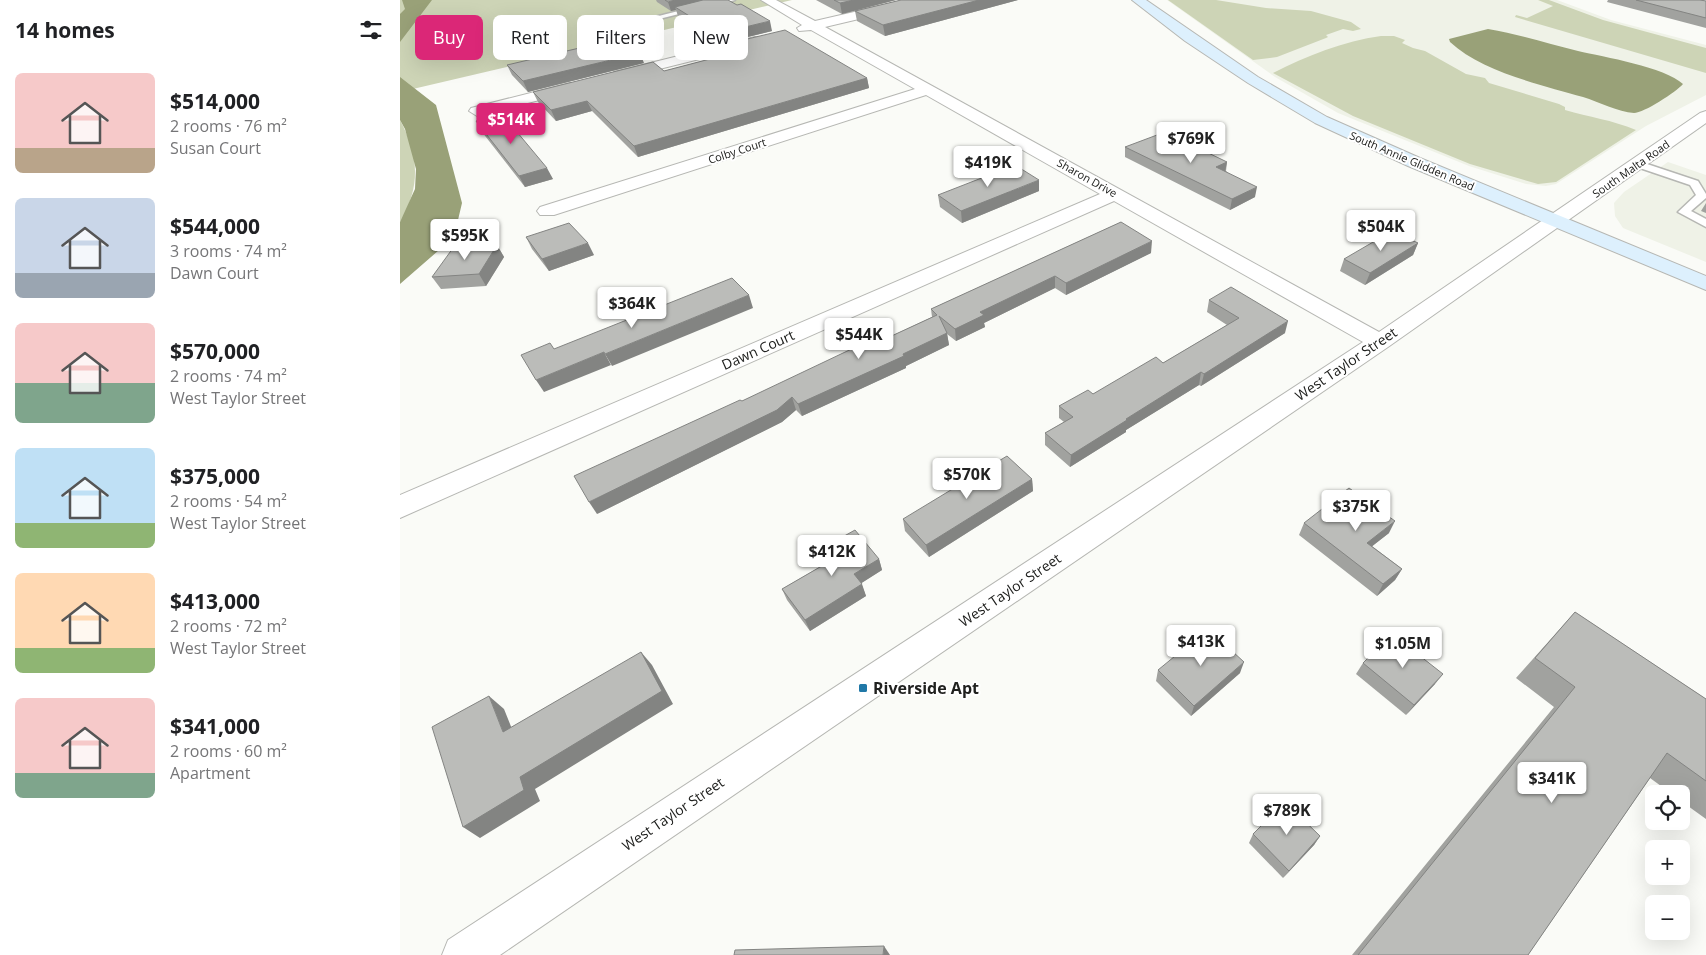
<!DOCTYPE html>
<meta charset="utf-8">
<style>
:root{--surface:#fff;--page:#f2f2f2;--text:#202124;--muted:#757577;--accent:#db2777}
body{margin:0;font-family:"Open Sans",sans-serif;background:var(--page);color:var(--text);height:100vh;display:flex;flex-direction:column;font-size:19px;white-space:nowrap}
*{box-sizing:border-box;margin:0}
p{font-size:16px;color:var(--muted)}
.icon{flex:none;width:28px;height:28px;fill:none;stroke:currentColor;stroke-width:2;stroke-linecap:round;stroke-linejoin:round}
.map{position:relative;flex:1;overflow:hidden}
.side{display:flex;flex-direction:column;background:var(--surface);width:400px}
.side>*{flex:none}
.top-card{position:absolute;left:15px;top:15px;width:475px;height:45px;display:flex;gap:10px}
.tools{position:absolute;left:1245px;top:785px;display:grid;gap:10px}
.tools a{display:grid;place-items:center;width:45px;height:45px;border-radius:8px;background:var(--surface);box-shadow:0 5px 20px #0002;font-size:25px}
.price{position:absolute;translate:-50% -42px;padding:0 11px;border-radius:5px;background:#fff;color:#222;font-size:16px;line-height:32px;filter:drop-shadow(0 1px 2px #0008)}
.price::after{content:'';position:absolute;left:50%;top:30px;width:15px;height:11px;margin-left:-8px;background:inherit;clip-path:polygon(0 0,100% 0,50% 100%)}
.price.on{background:var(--accent);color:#fff}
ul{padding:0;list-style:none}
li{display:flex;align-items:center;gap:15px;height:125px;padding:0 15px}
li span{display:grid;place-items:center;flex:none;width:140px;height:100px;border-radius:8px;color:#555}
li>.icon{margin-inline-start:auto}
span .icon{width:60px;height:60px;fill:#fffc;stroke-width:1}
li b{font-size:21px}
h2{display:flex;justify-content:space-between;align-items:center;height:60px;padding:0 15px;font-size:21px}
.tag{padding:0 18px;border-radius:8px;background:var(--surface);box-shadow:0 5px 20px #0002;font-size:18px;line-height:45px}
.tag.on{background:var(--accent);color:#fff}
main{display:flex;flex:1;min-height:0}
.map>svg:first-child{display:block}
</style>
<main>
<section class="side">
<h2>14 homes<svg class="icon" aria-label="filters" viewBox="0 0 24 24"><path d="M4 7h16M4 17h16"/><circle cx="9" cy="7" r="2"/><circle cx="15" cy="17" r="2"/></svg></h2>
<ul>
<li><span style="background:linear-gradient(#f6c9c9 75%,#b9a48a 0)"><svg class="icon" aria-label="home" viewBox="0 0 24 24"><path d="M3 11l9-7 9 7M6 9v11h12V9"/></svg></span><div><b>$514,000</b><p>2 rooms · 76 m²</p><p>Susan Court</p></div></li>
<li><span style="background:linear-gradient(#c9d6e8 75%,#9aa5b1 0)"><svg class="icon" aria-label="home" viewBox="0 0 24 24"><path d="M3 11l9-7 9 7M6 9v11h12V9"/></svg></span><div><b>$544,000</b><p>3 rooms · 74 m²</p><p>Dawn Court</p></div></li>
<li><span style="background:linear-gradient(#f6c9c9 60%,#7fa58c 0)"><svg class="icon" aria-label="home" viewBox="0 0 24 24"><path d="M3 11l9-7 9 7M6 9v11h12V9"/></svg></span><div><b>$570,000</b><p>2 rooms · 74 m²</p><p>West Taylor Street</p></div></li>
<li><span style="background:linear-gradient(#bfe0f5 75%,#8fb573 0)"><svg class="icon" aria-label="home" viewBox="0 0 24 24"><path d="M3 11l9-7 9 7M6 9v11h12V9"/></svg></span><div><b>$375,000</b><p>2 rooms · 54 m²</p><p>West Taylor Street</p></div></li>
<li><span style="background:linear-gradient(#ffd9b3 75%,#8fb573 0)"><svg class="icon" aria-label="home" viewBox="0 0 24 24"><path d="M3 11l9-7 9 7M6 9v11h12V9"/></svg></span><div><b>$413,000</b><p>2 rooms · 72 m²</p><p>West Taylor Street</p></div></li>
<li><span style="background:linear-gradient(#f6c9c9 75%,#7fa58c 0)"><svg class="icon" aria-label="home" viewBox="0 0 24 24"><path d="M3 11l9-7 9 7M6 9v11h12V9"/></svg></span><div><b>$341,000</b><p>2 rooms · 60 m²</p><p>Apartment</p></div></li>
</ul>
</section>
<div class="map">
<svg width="1306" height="955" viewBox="0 0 1306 955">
<rect width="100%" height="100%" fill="#fafbf7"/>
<g fill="#eff2e7">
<polygon points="767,0 1157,0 1211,20 1306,45 1306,95 1246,126 1156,184 1146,186 1126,184 1069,166 938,113 875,77"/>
<polygon points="1268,162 1306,175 1306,262 1223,228 1215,216 1214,203 1224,192"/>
</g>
<g fill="#cdd4b6">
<polygon points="0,0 392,0 0,92"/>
<polygon points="768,0 816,0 866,8 911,11 951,22 961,29 953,31 943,29 926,35 928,37 926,38 877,57 853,60"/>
<polygon points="1138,0 1149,0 1203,20 1306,48 1306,73 1115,17 1116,15 1127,18 1153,6"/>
<path d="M981,36H994L1005,40L1002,43L1013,48L1025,51L1066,74L1085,78L1089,83L1159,104L1165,107V110C1189,117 1212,120 1236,130L1156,182L1138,184L1070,164L953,116L873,73C906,56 944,41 981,36Z"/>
<path d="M0,120C19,156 21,186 0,222Z"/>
</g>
<g fill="#99a178">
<polygon points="2,0 32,0 0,42 0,14 5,9"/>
<path d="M1088,29C1119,34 1148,44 1178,51C1204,57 1265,67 1283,84C1276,92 1244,113 1234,113C1218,112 1199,102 1183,97C1142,85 1082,72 1050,42L1049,39Z"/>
<polygon points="0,77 36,105 62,203 54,237 0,284 0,222 15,189 16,169 5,129 0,120"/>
</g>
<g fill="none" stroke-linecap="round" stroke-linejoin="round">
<g stroke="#b6b7b3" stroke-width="3">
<g id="lane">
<polygon points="322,0 335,0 219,29 215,27"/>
<polygon points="1238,161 1298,181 1306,194 1306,198 1291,211 1306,219 1306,227 1278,212 1296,195 1290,185 1234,166 1234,162"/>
</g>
</g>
<g stroke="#b6b7b3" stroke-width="2">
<g id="street">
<polygon points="361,0 376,0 415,21 493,3 497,4 499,7 497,10 425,27 979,332 1300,113 1306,111 1306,123 988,347 100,955 42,955 48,940 963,342 714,201 0,518 0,495 700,194 526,95 154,215 140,215 137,211 140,207 515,89 411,30 399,31 397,28 402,25"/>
<polygon points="355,37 360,38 362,41 360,44 219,79 212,75 214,72"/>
<polygon points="170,83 175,85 178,88 175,91 77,116 69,111 71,108"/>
</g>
</g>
<g stroke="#b6b7b3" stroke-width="2">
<polygon id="secondary" points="732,0 746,0 858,77 927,117 1020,158 1306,276 1306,290 1008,166 915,123 848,83 785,41"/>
</g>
<use href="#lane" fill="#fff" fill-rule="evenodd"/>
<use href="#street" fill="#fff" fill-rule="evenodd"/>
<use href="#secondary" fill="#ddf0fd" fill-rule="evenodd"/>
</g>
<g fill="#a1a29f">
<polygon points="256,0 328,0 372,31 307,47 289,35 286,25 290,24 278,16 276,10 271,11 257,2"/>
<polygon points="416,0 496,0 442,14"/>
<polygon points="502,0 618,0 485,36 457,21 455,11"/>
<polygon points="1208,0 1300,0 1306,1 1306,28 1207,2"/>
<polygon points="318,46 467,78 469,88 238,157 192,111 156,121 138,102 133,92 264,71 321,56"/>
<polygon points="244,63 128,92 112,75 107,65"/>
<polygon points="76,121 153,179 125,187 82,132"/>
<polygon points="725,147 827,162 826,171 855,197 830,210 725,157"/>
<polygon points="639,191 562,223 540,207 538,195"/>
<polygon points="1306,203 1306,213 1301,211"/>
<polygon points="721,222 751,253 666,295 655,288 584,323 585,327 556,341 547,334 549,345 506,366 506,368 402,416 396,410 382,422 197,514 342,401 485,339 532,317 531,309"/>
<polygon points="126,237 194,255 149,271 132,249"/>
<polygon points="1018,243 1013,255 965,285 940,271 944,259"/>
<polygon points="97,245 104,257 86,286 41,289 32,277"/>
<polygon points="809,300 885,333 801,386 799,385 726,430 726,432 670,467 645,445 645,433 664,422 659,418 659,406 693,394 763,363 827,325 807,312"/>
<polygon points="632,479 633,491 529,557 505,531 503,519"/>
<polygon points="904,523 989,533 972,546 1002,569 995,580 977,596 899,535"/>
<polygon points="430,544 479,559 482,570 461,583 466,596 410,631 387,600 382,589 435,558"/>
<polygon points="1175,612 1306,699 1306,819 1281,801 1281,794 1272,794 1250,778 1128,955 952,955 1154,707 1116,678"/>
<polygon points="963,663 1035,684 1006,715 956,674"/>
<polygon points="758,670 840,673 791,716 756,681"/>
<polygon points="853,834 920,836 914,845 883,878 849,843"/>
</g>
<g fill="#838482">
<polygon points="275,0 314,0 275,7 276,10 271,11 268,2"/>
<polygon points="454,0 496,0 442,14 440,3"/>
<polygon points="579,0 618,0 485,36 483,25"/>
<polygon points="370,21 372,31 307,47 304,37"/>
<polygon points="240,53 244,63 128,92 123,81"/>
<polygon points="467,78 469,88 238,157 234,146"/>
<polygon points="187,101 192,111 156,121 151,110"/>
<polygon points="827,162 825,172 816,167"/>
<polygon points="147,168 153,179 125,187 119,176"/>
<polygon points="639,180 639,191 562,223 561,211"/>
<polygon points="857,187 855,197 830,210 832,199"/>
<polygon points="752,241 751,253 666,295 666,283"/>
<polygon points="188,243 194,255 149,271 142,259"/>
<polygon points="1018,243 1013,255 965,285 970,273"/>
<polygon points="97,245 104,257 86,286 79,274"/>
<polygon points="655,276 655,288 584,323 585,327 556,341 555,329 580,312"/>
<polygon points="349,295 353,308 212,366 205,354"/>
<polygon points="888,321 885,333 801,386 804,374"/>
<polygon points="547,333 549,345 506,366 506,368 402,416 398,404"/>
<polygon points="204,352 211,365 144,392 136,380"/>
<polygon points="801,372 799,385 726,430 726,432 670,467 671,455 726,419"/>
<polygon points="392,397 396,410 382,422 197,514 189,502"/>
<polygon points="632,479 633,491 529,557 526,545"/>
<polygon points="995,521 989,533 961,555 967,543"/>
<polygon points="479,559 482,570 457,586 454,574"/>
<polygon points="1002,569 995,580 977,596 983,584"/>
<polygon points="462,584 466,596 410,631 405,620"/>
<polygon points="241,652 252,665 273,704 135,789 140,801 80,838 63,827"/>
<polygon points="844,662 840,673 791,716 794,706"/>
<polygon points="1043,674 1035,684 1006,715 1014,705"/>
<polygon points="89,696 104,709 118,744 103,732"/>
<polygon points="920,836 914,845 883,878 889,871"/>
<polygon points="484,946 490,955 483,955"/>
</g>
<g fill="#bbbcb9" stroke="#838482">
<polygon points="265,0 275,0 268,2"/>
<polygon points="303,0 328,0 337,5 341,4 370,21 304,37 286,25 299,22 275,7"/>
<polygon points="434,0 454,0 440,3"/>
<polygon points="501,0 579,0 483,25 455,11"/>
<polygon points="1236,0 1300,0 1306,1 1306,18"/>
<polygon points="385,30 467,78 234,146 187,101 151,110 133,92 253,62 264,71 329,54 318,46"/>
<polygon points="222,38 240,53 123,81 107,65"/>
<polygon points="102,114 147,168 119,176 76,121"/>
<polygon points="765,132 827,162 816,167 857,187 832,199 725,147"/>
<polygon points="615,165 639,180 561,211 538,195"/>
<polygon points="721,222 752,241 666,283 655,276 580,312 584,315 555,329 539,316 547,333 503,354 504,356 398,404 392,397 377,410 189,502 174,476 340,400 342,401 481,335 485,339 537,315 531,309"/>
<polygon points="169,223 188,243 142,259 126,237"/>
<polygon points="992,231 1018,243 970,273 944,259"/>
<polygon points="97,245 79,274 32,277 53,248"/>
<polygon points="332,278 349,295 205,354 204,352 136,380 121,355 150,343 154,349"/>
<polygon points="831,287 888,321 804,374 801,372 726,419 727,420 671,455 645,433 673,417 659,406 688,390 693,394 756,357 763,363 839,318 809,300"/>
<polygon points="607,456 632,479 526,545 503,519"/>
<polygon points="949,488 995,521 967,543 1002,569 983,584 904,523"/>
<polygon points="455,530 479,559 454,574 462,584 405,620 382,589 439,556 430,544"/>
<polygon points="1175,612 1306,699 1306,781 1267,753 1128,955 958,955 1175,687 1135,658"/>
<polygon points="808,629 844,662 794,706 758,670"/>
<polygon points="992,634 1043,674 1014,705 963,663"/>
<polygon points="241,652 262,691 120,777 124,790 63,827 32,727 89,696 103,732"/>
<polygon points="885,802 920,836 889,871 853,834"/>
<polygon points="484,946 483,955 334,955 335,950"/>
</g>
<rect fill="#2078a7" stroke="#fff" stroke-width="2" x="458" y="683" width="10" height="10" rx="2.5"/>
<g text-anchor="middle" stroke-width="4" stroke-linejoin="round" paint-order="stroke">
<g font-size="11" fill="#20211f" stroke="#fff">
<text transform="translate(337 151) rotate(-18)" y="4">Colby Court</text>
<text transform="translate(1012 161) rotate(23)" y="4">South Annie Glidden Road</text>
<text transform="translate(1231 169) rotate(-35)" y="4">South Malta Road</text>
<text transform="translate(687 178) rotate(29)" y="4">Sharon Drive</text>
</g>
<g font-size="14" fill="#20211f" stroke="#fff">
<text transform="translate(358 350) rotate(-24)" y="5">Dawn Court</text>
<text transform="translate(946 364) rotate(-34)" y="5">West Taylor Street</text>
<text transform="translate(610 590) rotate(-34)" y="5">West Taylor Street</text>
<text transform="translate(273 814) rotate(-34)" y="5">West Taylor Street</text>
</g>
<g font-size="16" font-weight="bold" fill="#20211f" stroke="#fff" text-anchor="start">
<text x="473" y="694">Riverside Apt</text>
</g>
</g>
</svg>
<div class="tools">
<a><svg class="icon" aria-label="locate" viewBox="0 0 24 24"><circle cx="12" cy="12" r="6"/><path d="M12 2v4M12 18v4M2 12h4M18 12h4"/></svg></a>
<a>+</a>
<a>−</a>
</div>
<b class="price on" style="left:111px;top:145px">$514K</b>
<b class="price" style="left:791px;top:164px">$769K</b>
<b class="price" style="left:588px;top:188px">$419K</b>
<b class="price" style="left:981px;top:252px">$504K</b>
<b class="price" style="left:65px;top:261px">$595K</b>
<b class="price" style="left:232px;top:329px">$364K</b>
<b class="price" style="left:459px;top:360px">$544K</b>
<b class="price" style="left:567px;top:500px">$570K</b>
<b class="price" style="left:956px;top:532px">$375K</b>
<b class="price" style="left:432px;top:577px">$412K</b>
<b class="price" style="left:801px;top:667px">$413K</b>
<b class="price" style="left:1003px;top:669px">$1.05M</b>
<b class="price" style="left:1152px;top:804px">$341K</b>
<b class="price" style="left:887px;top:836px">$789K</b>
<div class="top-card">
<a class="tag on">Buy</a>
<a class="tag">Rent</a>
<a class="tag">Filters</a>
<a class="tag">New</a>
</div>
</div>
</main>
